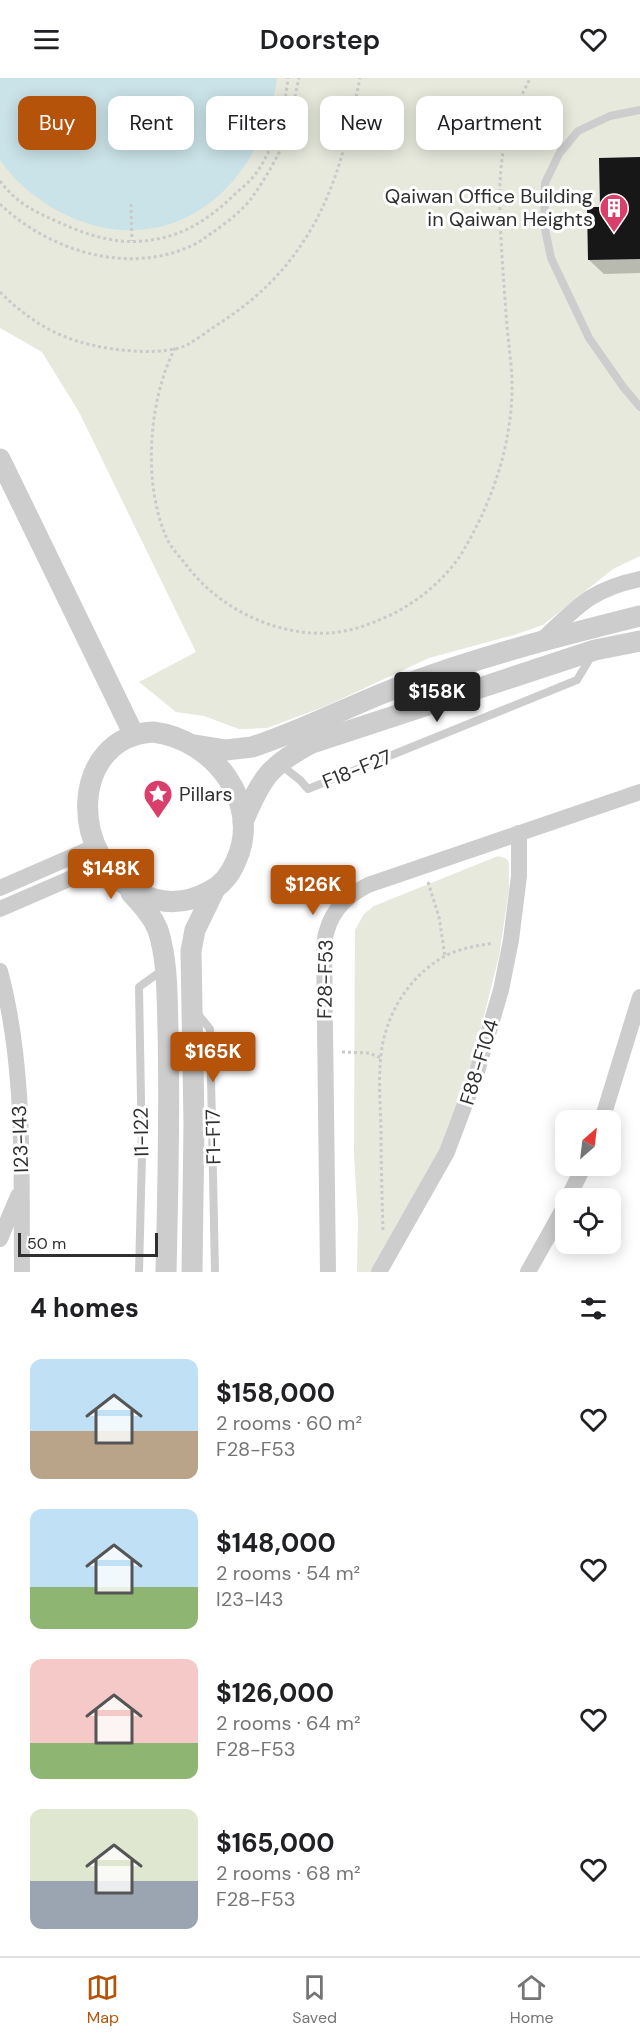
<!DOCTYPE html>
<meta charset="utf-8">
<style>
:root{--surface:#fff;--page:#f2f2f2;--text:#202124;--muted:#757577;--line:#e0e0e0;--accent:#b45309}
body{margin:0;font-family:"DM Sans",sans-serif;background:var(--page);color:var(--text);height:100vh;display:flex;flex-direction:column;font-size:22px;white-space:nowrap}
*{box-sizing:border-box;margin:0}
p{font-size:20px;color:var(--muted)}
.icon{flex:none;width:33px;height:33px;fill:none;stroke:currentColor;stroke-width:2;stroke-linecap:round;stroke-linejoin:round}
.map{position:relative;height:1194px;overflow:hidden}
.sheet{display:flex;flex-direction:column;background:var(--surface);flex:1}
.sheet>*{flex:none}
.guide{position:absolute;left:18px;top:18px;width:604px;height:54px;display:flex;gap:12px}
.needle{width:39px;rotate:28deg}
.fabs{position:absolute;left:555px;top:1032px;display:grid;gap:12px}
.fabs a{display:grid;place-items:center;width:66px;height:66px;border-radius:12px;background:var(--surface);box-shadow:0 3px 15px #0003;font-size:30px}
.scale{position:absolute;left:18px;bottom:15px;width:140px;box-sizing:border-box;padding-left:6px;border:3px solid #303030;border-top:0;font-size:16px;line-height:21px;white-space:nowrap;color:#303030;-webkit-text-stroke:4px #fff;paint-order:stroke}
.price{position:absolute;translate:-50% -51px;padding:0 14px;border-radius:6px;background:var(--accent);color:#fff;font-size:20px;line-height:39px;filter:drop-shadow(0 2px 3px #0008)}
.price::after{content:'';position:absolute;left:50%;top:36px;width:18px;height:14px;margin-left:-9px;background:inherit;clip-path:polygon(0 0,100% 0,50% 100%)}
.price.active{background:#222;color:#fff}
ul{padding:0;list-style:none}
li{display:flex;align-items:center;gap:18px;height:150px;padding:0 30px}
li span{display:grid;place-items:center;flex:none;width:168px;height:120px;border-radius:12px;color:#555}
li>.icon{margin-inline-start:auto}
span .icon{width:72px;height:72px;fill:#fffc;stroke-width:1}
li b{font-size:26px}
h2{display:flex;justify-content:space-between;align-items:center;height:72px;padding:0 30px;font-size:26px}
.tag{padding:0 21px;border-radius:12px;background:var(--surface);box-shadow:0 3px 15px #0003;font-size:21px;line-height:54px}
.tag.active{background:var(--accent);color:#fff}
header{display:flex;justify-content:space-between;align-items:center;height:78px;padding:0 30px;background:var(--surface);font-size:27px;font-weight:600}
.dock{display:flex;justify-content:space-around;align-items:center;height:84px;border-top:2px solid var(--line);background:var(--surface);font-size:16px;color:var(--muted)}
.dock a{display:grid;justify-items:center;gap:3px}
.dock .active{color:var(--accent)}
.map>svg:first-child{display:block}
</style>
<header><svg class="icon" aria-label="menu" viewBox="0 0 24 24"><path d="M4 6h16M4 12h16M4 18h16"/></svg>Doorstep<svg class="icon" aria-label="heart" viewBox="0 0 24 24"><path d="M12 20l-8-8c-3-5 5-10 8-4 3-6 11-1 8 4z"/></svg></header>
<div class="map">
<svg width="640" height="1194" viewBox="0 0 640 1194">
<rect width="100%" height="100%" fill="#fff"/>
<g fill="#e6e9dc">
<polygon points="0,0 640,0 640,478 613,491 543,547 514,557 429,580 326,628 267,650 239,651 204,638 176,634 139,604 196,574 79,334 42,274 0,250"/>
<polygon points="498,778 507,781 509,785 509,812 499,878 475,974 451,1048 408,1139 374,1194 357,1194 358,1143 354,1076 355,852 364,836 374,828"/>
</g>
<path fill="#cae3e8" d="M0,0H277C264,109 169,189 62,135C37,122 16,105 0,82Z"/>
<polygon fill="#0003" points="640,80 640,195 604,196 589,182"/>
<polygon fill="#171717" points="640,79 640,181 588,182 587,129 600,129 599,80"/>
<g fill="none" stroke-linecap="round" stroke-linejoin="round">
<g stroke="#cacaca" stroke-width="3" stroke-dasharray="3 3" stroke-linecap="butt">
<path d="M0,103C17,126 37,135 63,146C87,157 116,166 142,163C182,160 210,141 237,114C243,109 249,104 254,98C274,72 285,32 288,0"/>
<path d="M0,126C50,174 132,199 197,165C204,161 210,156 216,152C229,143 244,131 253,118C267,98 282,73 289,49C293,33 295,16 299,0"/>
<polyline points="131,126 132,163"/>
<path d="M0,214C40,254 78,269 133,273C150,274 171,274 187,267C196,262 205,255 214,249C253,224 282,198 307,158C337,110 349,55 360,0"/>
<path d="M175,270C148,323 142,408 168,463C173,472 181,480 187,488C219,530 275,558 329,555C346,554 363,549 379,542C410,530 441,506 460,478C492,426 513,365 512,304C512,292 510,279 509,267C506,243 505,218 503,194C500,143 495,92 510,43C515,28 524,14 530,0"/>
<polyline points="428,804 439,839 445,878"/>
<polyline points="342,974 369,975 381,980"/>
<path d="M383,1152C382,1118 381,1085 381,1051C380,1024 378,996 382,969C389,931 411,897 445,878C460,870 477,868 493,865"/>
</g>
<g stroke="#cdcdcd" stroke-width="8">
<polyline points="640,32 610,38 578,53 559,76 545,105 544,146 551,180 589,260 624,310 640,329"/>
<polyline points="281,687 300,702 308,711 577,602 592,577"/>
<polyline points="197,935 210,951 215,1194"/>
<polyline points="139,1194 142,1077 139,909 164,891"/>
</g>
<g stroke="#cdcdcd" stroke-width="16">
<path d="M542,562C577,529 591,511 640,501"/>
<polyline points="0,810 94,769"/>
<polyline points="0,831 104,786"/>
<path d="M0,893C26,990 21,1095 22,1194"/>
<polyline points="602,1042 640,919"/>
<polyline points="568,1120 584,1088"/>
<polyline points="0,1161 18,1118"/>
<path d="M328,1194L324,866C328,836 343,820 368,807L640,714"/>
<polyline points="379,1194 447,1074 476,997 501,912 511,862 519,798 519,755"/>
<polyline points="528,1194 566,1126"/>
</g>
<g stroke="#cdcdcd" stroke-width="21">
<polyline points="0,381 134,657"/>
<path d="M153,654C212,661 263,724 236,783C231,795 222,807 210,813C187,826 164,827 141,816C67,782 69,659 153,654Z"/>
<path d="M195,667L226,672L252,669C304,652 353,626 404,607C481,578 560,558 640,538"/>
<path d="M243,744C261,701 269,687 312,665L595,572L640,563"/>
<path d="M131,815C141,826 152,837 158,852C168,883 167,920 168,952C170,1032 168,1113 166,1194"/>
<polyline points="192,1194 194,1045 191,873 195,852 215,811"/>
</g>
</g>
<defs>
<g id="building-pin" transform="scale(1.5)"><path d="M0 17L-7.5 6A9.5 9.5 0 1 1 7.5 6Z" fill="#da3f6c" stroke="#fff"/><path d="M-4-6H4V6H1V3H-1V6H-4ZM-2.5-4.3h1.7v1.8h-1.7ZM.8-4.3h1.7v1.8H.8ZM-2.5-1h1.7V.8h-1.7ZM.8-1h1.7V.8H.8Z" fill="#fff"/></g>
<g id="sight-pin" transform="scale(1.5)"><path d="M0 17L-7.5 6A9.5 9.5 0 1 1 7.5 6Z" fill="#da3f6c" stroke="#fff"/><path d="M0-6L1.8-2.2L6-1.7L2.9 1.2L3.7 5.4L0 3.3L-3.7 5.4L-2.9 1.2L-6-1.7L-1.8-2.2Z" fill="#fff"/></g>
</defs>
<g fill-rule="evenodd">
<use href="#building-pin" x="614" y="130"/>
<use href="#sight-pin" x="158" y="716"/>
</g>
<g text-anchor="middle" stroke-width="6" stroke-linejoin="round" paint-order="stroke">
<g font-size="20" fill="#303030" stroke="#fff" text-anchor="end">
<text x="593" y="125">Qaiwan Office Building<tspan x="593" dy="23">in Qaiwan Heights</tspan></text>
<text x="179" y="723" text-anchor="start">Pillars</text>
</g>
<g font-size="20" fill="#303030" stroke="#fff">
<text transform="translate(357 691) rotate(-22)" y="7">F18-F27</text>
<text transform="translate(325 901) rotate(-89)" y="7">F28-F53</text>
<text transform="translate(479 984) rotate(-73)" y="7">F88-F104</text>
<text transform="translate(141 1054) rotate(-91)" y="7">I1-I22</text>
<text transform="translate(213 1059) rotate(-91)" y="7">F1-F17</text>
<text transform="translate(20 1061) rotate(-92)" y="7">I23-I43</text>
</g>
</g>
</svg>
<div class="fabs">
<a><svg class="needle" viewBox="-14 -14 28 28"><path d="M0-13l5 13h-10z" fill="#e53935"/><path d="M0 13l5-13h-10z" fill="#757577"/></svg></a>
<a><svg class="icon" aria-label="locate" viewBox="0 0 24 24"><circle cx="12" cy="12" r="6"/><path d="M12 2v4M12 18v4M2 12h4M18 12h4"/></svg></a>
</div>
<div class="scale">50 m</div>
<b class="price active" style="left:437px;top:645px">$158K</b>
<b class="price" style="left:111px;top:822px">$148K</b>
<b class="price" style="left:313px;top:838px">$126K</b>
<b class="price" style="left:213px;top:1005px">$165K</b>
<div class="guide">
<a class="tag active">Buy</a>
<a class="tag">Rent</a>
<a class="tag">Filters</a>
<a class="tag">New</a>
<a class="tag">Apartment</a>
</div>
</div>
<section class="sheet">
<h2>4 homes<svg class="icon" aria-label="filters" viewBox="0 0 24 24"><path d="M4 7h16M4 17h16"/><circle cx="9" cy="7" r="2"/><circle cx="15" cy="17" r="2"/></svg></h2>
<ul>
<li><span style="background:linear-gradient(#bfe0f5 60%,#b9a48a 0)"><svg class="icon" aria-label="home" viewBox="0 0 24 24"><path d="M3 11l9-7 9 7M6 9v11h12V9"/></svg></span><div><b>$158,000</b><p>2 rooms · 60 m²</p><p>F28-F53</p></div><svg class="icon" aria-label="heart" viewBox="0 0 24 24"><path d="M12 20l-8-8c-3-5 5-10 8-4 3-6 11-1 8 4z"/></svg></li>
<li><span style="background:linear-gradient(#bfe0f5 65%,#8fb573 0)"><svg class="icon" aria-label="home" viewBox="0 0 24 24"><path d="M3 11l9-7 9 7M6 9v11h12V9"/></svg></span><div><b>$148,000</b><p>2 rooms · 54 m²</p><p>I23-I43</p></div><svg class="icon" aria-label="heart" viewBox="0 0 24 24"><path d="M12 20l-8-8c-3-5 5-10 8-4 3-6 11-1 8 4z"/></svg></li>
<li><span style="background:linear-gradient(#f6c9c9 70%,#8fb573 0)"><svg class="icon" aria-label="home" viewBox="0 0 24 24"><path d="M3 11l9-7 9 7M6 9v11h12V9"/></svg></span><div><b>$126,000</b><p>2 rooms · 64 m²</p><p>F28-F53</p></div><svg class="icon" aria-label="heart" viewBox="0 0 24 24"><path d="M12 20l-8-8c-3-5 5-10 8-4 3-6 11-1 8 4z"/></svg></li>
<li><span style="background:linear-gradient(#dfe7d0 60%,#9aa5b1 0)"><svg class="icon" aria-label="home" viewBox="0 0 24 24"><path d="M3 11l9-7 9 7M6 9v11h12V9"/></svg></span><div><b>$165,000</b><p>2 rooms · 68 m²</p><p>F28-F53</p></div><svg class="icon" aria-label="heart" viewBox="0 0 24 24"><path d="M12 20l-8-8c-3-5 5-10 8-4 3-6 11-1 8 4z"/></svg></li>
</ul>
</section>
<nav class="dock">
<a class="active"><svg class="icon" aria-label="map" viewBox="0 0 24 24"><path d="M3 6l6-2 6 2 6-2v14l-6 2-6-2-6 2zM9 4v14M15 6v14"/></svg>Map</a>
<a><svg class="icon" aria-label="saved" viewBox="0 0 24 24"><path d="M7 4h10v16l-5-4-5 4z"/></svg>Saved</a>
<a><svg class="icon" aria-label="home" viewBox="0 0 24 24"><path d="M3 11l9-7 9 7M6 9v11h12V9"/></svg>Home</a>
</nav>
